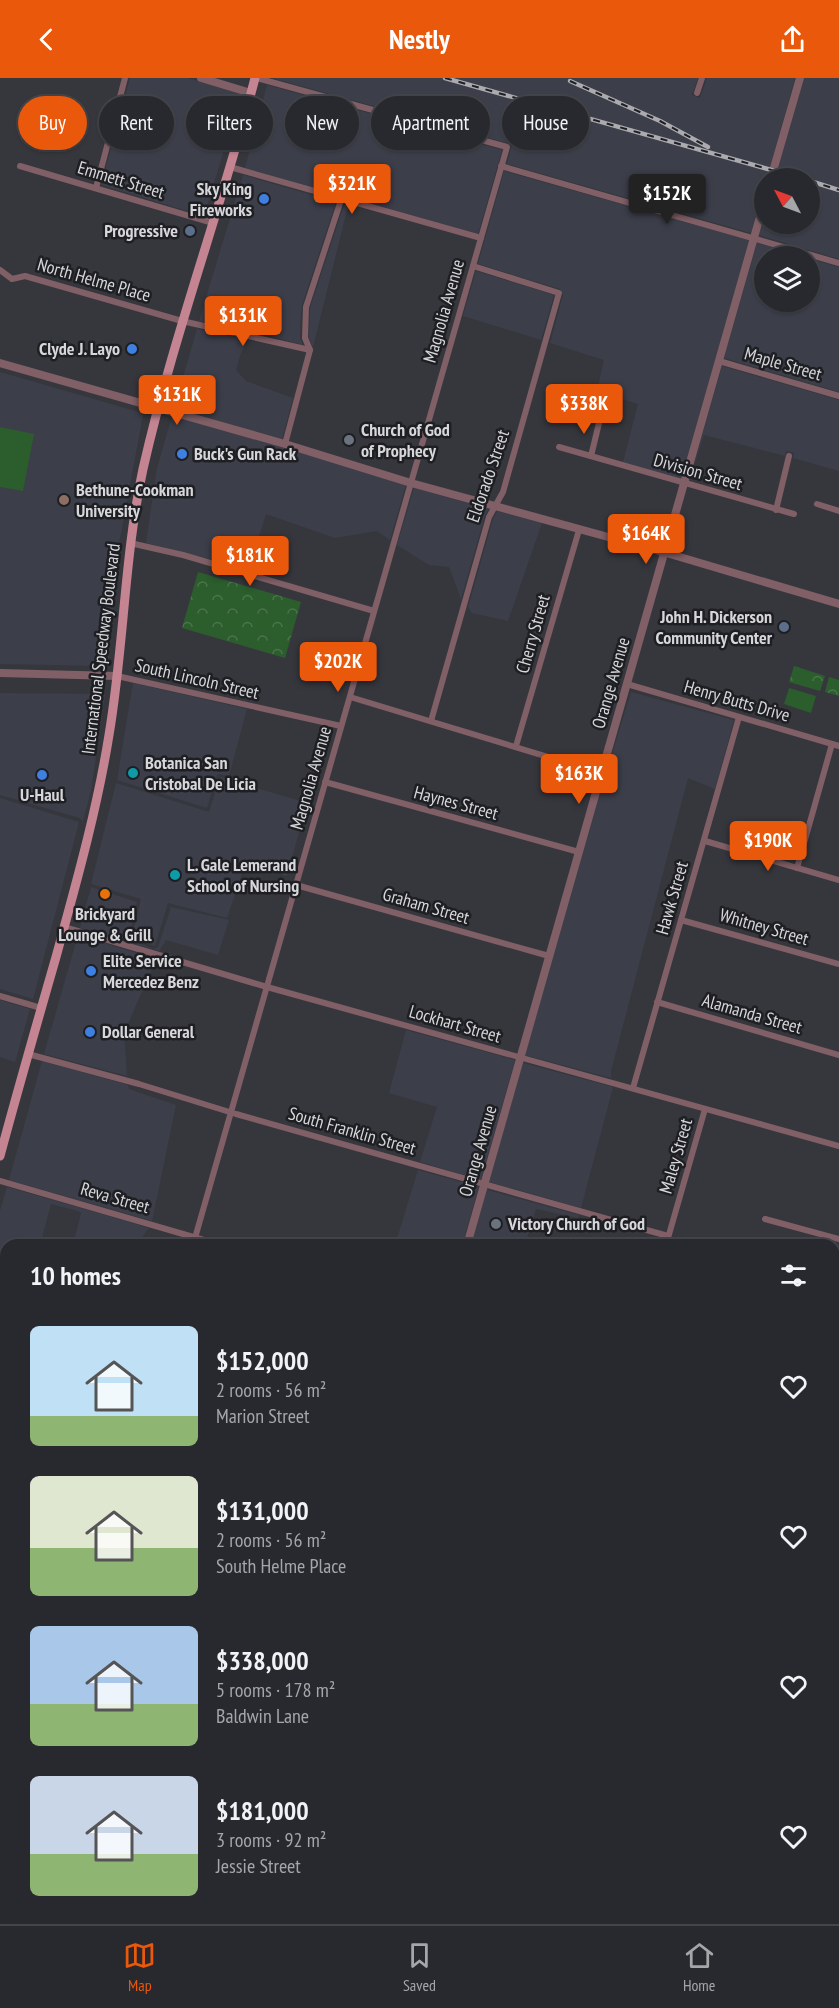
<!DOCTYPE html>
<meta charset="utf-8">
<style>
:root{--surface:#28292e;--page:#303136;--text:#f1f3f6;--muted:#a5a6aa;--line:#44454a;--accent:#ea580c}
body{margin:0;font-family:"PT Sans Narrow",sans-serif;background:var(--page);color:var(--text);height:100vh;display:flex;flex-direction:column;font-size:22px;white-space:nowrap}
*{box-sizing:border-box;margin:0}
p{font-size:20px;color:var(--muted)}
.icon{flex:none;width:33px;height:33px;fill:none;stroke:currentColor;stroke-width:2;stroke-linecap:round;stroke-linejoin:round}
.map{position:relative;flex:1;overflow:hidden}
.side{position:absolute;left:0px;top:1161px;width:840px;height:686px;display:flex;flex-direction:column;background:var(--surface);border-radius:18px 18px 0 0;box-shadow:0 2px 4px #0004,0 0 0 2px var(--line)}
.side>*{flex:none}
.guide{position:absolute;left:18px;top:18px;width:804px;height:54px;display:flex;gap:12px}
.needle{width:39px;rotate:311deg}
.controls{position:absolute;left:754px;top:90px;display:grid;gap:12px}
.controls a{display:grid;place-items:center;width:66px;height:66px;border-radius:50%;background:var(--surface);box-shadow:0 2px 4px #0004,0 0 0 2px var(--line);font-size:30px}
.price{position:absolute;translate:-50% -51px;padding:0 14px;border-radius:6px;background:var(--accent);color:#fff;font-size:20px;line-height:39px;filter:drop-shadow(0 2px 3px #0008)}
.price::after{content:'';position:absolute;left:50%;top:36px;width:18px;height:14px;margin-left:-9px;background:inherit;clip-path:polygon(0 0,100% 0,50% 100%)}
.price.on{background:#222;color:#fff}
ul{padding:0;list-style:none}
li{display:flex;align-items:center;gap:18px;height:150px;padding:0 30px}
li span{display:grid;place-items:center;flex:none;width:168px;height:120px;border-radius:9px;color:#555}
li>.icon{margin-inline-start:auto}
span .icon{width:72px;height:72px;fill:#fffc;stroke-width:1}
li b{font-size:26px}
h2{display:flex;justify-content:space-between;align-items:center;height:72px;padding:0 30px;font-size:26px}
.pill{padding:0 21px;border-radius:27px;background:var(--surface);box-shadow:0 2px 4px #0004,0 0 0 2px var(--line);font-size:21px;line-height:54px}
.pill.on{background:var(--accent);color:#fff}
header{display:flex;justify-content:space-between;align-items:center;height:78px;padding:0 30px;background:var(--accent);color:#fff;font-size:27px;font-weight:700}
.tabs{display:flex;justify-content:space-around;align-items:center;height:84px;border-top:2px solid var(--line);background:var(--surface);font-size:16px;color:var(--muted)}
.tabs a{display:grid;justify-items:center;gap:3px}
.tabs .on{color:var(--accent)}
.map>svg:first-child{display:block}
</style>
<header><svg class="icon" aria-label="back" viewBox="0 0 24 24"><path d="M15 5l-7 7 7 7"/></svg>Nestly<svg class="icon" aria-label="share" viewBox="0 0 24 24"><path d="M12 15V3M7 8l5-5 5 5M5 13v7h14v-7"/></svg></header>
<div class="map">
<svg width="839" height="1846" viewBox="0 0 839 1846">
<defs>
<pattern id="park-crowns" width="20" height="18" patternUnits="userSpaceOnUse" patternTransform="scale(1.5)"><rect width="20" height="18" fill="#2c5d2d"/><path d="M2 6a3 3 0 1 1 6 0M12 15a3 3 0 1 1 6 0" fill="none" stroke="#4a744b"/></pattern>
<pattern id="water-waves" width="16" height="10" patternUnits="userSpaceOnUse" patternTransform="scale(1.5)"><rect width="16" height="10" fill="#20737c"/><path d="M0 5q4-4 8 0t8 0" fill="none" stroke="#4a8d94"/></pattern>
</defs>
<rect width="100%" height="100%" fill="#36373d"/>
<g fill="#3c3e4a">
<polygon points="130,0 187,0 241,16 204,138 101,107"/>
<polygon points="272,0 698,0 692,17 700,20 707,0 795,0 767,100 765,100 751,155 507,86 512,67 504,64"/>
<polygon points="804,0 839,0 839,181 759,157 765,137 765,146 810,146 810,100 775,100"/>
<polygon points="267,7 502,72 478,156 245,90"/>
<polygon points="504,93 749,162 681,401 623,384 638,326 597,313 604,282 550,265 563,217 560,211 478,186"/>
<polygon points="243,97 336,124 302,227 300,248 300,260 303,267 252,253 250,255 199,243"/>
<polygon points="344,127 348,128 313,269 309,260 310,230"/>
<polygon points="757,165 803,178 765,178 765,224 810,224 810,181 839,189 839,314 724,280"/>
<polygon points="476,193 554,217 541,262 463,238"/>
<polygon points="197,251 247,262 240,278 236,292 246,303 293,320 282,361 174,330"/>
<polygon points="722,288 839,322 839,393 793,380 794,375 786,373 785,378 704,357 689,403"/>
<polygon points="0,294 139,334 143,337 118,471 109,581 103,588 0,586"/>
<polygon points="172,338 284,369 406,407 390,462 377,453 335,460 266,436 251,484 216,473 213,482 146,465 157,390"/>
<polygon points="414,410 489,431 485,437 461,521 449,489 429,487 397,467"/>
<polygon points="497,433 542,445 508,543 472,535 468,529 493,441"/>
<polygon points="133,605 247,631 229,698 219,696 217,697 207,730 117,702"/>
<polygon points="631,614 734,642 715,711 688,700 611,993 611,1000 525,977 598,722"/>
<polygon points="0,615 105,616 91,713 81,750 83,744 80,740 0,717"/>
<polygon points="220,699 307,725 287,798 245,786 227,840 168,825 155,868 131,860 141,821 91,806 116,705 209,734"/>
<polygon points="0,720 79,744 33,921 0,911"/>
<polygon points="91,809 137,824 128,861 154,871 158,869 171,829 229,842 218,877 166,862 159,873 80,850"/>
<polygon points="78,857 156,881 124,955 127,998 44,976"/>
<polygon points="0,922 30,931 15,984 0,979"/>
<polygon points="406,952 515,982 481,1102 420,1084 437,1029 389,1015"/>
<polygon points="42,983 128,1007 129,1011 176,1027 152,1143 9,1102"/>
<polygon points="523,985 613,1009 581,1130 489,1104"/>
<polygon points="418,1092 479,1109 462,1167 395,1167"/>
<polygon points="7,1109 102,1136 149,1150 136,1167 73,1167 81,1135 78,1133 51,1126 40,1167 6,1167 6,1237 0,1235 0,1133"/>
<polygon points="487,1112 579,1137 578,1140 536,1131 525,1167 471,1167"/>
<polygon points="0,1243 6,1245 6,1306 2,1317 6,1319 6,1373 0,1371"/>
<polygon points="0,1379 6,1381 6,1509 0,1507"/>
<polygon points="839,1489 839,1609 834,1607 834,1506"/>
<polygon points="0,1516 6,1517 6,1645 0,1643"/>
<polygon points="0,1652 6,1653 6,1723 0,1721"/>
<polygon points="482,1841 600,1840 600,1841 598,1846 504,1846"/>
</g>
<g fill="#2c5d2d">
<polygon points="0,349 34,356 23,413 0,409"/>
<polygon points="789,610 816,618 811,635 784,626"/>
</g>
<g fill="url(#park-crowns)">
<polygon points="198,494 301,524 285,580 182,550"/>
<polygon points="794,588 825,598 820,613 789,604"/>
<polygon points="829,599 839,602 839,618 825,614"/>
<polygon points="0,1751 6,1753 6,1840 278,1841 277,1846 0,1846"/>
</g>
<polygon fill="url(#water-waves)" stroke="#579198" stroke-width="1.5" points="834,1354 839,1356 839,1420 834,1418"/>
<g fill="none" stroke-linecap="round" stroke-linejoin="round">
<g stroke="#805f66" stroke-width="6">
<polyline points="697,15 702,0"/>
<polyline points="20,88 213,145"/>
<polyline points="501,88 839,185"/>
<polyline points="230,89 481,160"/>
<polyline points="96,110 125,0"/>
<polyline points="0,192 12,201 25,198 182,243 310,272"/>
<polyline points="719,283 839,318"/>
<polyline points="285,366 310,272 305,260 306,229 341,122"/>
<polyline points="559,369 794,436"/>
<polyline points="591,378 600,341"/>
<polyline points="817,426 839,433"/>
<polyline points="776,432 789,378"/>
<polyline points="130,465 183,477 374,533"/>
<polyline points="117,598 341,648"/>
<polyline points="627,606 839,668"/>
<polyline points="350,619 601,695"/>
<polyline points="431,643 489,439 503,414 559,215 473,188"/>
<polyline points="516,668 579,452"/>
<polyline points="325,704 579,774"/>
<polyline points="705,763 839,802"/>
<polyline points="797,790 832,666"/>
<polyline points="296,807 549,878"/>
<polyline points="681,842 839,886"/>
<polyline points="64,849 267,909 839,1068"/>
<polyline points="0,918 41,930"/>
<polyline points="657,924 839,977"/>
<polyline points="28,976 139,1006 236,1036 668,1158"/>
<polyline points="633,1010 739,639"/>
<polyline points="0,1103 221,1167"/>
<polyline points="765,1141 839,1161"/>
<polyline points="193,1167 507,69 257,0"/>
<polyline points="666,1167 705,1031"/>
<polyline points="0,1239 6,1241"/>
<polyline points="0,1512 6,1513"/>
<polyline points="0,1647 6,1649"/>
<polyline points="834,1749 839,1751"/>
<polyline points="834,1778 839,1759"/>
<polyline points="670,1840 690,1846"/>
<polyline points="277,1846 278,1840"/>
<polyline points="815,1846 817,1840"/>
</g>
<g stroke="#805f66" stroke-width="8">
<polyline points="201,0 251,15"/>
<polyline points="771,100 800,0"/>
<polyline points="0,285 285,366 411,405 663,474 839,526"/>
<polyline points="0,595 117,598"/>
<polyline points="467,1167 765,121"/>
<polyline points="0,1375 6,1377"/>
<polyline points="834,1614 839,1615"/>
</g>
<g stroke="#c58492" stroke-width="9">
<path d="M0,1078C18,1011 37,945 56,879C76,806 97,732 109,657C124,569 124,479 143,391C173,259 221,131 255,0"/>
<polyline points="0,1732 6,1733"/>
<polyline points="0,1752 6,1753"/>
<polyline points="357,1840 379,1846"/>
<polyline points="432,1840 454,1846"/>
</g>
<g stroke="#aaaaaf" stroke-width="4.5">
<g id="rail">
<polyline points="445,0 800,100"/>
<polyline points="570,3 660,43 708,69"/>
<polyline points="810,103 839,112"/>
</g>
</g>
<use href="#rail" stroke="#1e1f22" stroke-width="2" stroke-dasharray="7" stroke-linecap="butt"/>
</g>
<g fill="#3f7fe0" stroke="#1e1f22" stroke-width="2">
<circle cx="264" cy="121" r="6"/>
<circle cx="132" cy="271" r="6"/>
<circle cx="182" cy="376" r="6"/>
<circle cx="42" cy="697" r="6"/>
<circle cx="91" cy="893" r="6"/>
<circle cx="90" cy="954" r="6"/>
</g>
<g fill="#5c6f8a" stroke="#1e1f22" stroke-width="2">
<circle cx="190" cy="153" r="6"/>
<circle cx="784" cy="549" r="6"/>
</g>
<g fill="#6b7280" stroke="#1e1f22" stroke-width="2">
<circle cx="349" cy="362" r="6"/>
<circle cx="496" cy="1146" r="6"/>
</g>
<circle fill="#8d6e63" stroke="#1e1f22" stroke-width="2" cx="64" cy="422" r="6"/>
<g fill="#0f9aa8" stroke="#1e1f22" stroke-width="2">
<circle cx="133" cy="695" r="6"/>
<circle cx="175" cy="797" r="6"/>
</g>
<circle fill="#e8710a" stroke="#1e1f22" stroke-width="2" cx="105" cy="816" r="6"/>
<g text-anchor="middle" stroke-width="5" stroke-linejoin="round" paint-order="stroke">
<g font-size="18" fill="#d7d7db" stroke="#1e1f22">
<text transform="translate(121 102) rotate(17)" y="6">Emmett Street</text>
<text transform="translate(94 202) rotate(16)" y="6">North Helme Place</text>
<text transform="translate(444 233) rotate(-74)" y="6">Magnolia Avenue</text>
<text transform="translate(783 286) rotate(16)" y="6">Maple Street</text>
<text transform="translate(698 394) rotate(16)" y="6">Division Street</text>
<text transform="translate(488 398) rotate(-71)" y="6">Eldorado Street</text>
<text transform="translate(533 556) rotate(-74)" y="6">Cherry Street</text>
<text transform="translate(101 571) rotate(-83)" y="6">International Speedway Boulevard</text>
<text transform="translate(197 601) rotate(13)" y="6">South Lincoln Street</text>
<text transform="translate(611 605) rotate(-74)" y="6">Orange Avenue</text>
<text transform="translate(737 623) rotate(16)" y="6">Henry Butts Drive</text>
<text transform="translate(311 700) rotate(-74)" y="6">Magnolia Avenue</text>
<text transform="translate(456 725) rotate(15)" y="6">Haynes Street</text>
<text transform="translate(672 820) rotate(-74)" y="6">Hawk Street</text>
<text transform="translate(426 828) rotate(16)" y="6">Graham Street</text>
<text transform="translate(764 849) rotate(16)" y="6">Whitney Street</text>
<text transform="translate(752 936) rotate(16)" y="6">Alamanda Street</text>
<text transform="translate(455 946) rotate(16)" y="6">Lockhart Street</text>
<text transform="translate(352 1053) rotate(16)" y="6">South Franklin Street</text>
<text transform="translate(478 1073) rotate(-74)" y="6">Orange Avenue</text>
<text transform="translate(676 1078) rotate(-74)" y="6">Maley Street</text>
<text transform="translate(115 1120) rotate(16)" y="6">Reva Street</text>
</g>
<g font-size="18" font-weight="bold" fill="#d7d7db" stroke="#1e1f22" text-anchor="start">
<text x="252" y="117" text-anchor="end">Sky King<tspan x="252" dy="21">Fireworks</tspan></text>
<text x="178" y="159" text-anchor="end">Progressive</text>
<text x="120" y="277" text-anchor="end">Clyde J. Layo</text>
<text x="361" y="358">Church of God<tspan x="361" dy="21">of Prophecy</tspan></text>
<text x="194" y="382">Buck's Gun Rack</text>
<text x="76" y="418">Bethune-Cookman<tspan x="76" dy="21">University</tspan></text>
<text x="772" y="545" text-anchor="end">John H. Dickerson<tspan x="772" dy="21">Community Center</tspan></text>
<text x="145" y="691">Botanica San<tspan x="145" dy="21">Cristobal De Licia</tspan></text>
<text x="42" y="723" text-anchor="middle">U-Haul</text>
<text x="187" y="793">L. Gale Lemerand<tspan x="187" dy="21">School of Nursing</tspan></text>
<text x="105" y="842" text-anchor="middle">Brickyard<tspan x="105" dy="21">Lounge &amp; Grill</tspan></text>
<text x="103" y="889">Elite Service<tspan x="103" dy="21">Mercedez Benz</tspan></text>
<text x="102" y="960">Dollar General</text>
<text x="508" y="1152">Victory Church of God</text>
</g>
</g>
</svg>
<div class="controls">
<a><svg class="needle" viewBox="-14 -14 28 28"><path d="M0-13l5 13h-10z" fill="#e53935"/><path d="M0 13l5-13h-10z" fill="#a5a6aa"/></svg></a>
<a><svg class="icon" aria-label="layers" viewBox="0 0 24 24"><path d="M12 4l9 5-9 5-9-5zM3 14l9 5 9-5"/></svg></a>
</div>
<b class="price" style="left:352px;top:137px">$321K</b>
<b class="price on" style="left:667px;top:147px">$152K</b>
<b class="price" style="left:243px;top:269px">$131K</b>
<b class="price" style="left:177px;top:348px">$131K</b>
<b class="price" style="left:584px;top:357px">$338K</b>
<b class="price" style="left:646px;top:487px">$164K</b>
<b class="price" style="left:250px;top:509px">$181K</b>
<b class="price" style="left:338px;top:615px">$202K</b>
<b class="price" style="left:579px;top:727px">$163K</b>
<b class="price" style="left:768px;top:794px">$190K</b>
<div class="guide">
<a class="pill on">Buy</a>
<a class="pill">Rent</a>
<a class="pill">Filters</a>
<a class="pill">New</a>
<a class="pill">Apartment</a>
<a class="pill">House</a>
</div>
<section class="side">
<h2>10 homes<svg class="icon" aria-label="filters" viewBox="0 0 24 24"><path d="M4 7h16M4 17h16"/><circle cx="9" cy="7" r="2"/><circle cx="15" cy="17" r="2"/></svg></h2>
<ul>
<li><span style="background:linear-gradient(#bfe0f5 75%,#8fb573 0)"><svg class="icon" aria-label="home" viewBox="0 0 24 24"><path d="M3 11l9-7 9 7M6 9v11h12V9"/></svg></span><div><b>$152,000</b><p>2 rooms · 56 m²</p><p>Marion Street</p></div><svg class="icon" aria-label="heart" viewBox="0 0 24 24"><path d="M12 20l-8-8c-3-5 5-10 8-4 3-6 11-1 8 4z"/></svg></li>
<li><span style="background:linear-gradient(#dfe7d0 60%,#8fb573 0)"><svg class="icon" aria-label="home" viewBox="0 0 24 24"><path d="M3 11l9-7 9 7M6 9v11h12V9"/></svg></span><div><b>$131,000</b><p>2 rooms · 56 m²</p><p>South Helme Place</p></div><svg class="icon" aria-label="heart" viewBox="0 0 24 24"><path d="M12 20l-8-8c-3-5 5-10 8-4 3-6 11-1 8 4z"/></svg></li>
<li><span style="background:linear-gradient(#a9c7e8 65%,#8fb573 0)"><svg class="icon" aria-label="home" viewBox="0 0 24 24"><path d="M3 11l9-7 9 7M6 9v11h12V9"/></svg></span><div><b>$338,000</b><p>5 rooms · 178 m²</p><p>Baldwin Lane</p></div><svg class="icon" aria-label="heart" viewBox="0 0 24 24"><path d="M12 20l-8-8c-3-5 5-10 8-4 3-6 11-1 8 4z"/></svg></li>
<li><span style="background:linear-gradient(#c9d6e8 65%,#8fb573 0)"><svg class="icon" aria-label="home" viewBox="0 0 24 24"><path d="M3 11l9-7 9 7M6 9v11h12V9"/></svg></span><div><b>$181,000</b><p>3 rooms · 92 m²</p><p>Jessie Street</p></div><svg class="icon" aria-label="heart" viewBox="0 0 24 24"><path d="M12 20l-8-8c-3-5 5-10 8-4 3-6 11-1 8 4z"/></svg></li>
</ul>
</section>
</div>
<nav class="tabs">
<a class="on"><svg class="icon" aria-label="map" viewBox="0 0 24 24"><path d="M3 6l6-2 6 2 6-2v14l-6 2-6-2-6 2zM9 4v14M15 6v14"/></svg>Map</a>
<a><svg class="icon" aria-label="saved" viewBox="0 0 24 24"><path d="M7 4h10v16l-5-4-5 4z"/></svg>Saved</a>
<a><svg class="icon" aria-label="home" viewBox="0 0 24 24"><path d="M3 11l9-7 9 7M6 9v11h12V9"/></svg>Home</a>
</nav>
